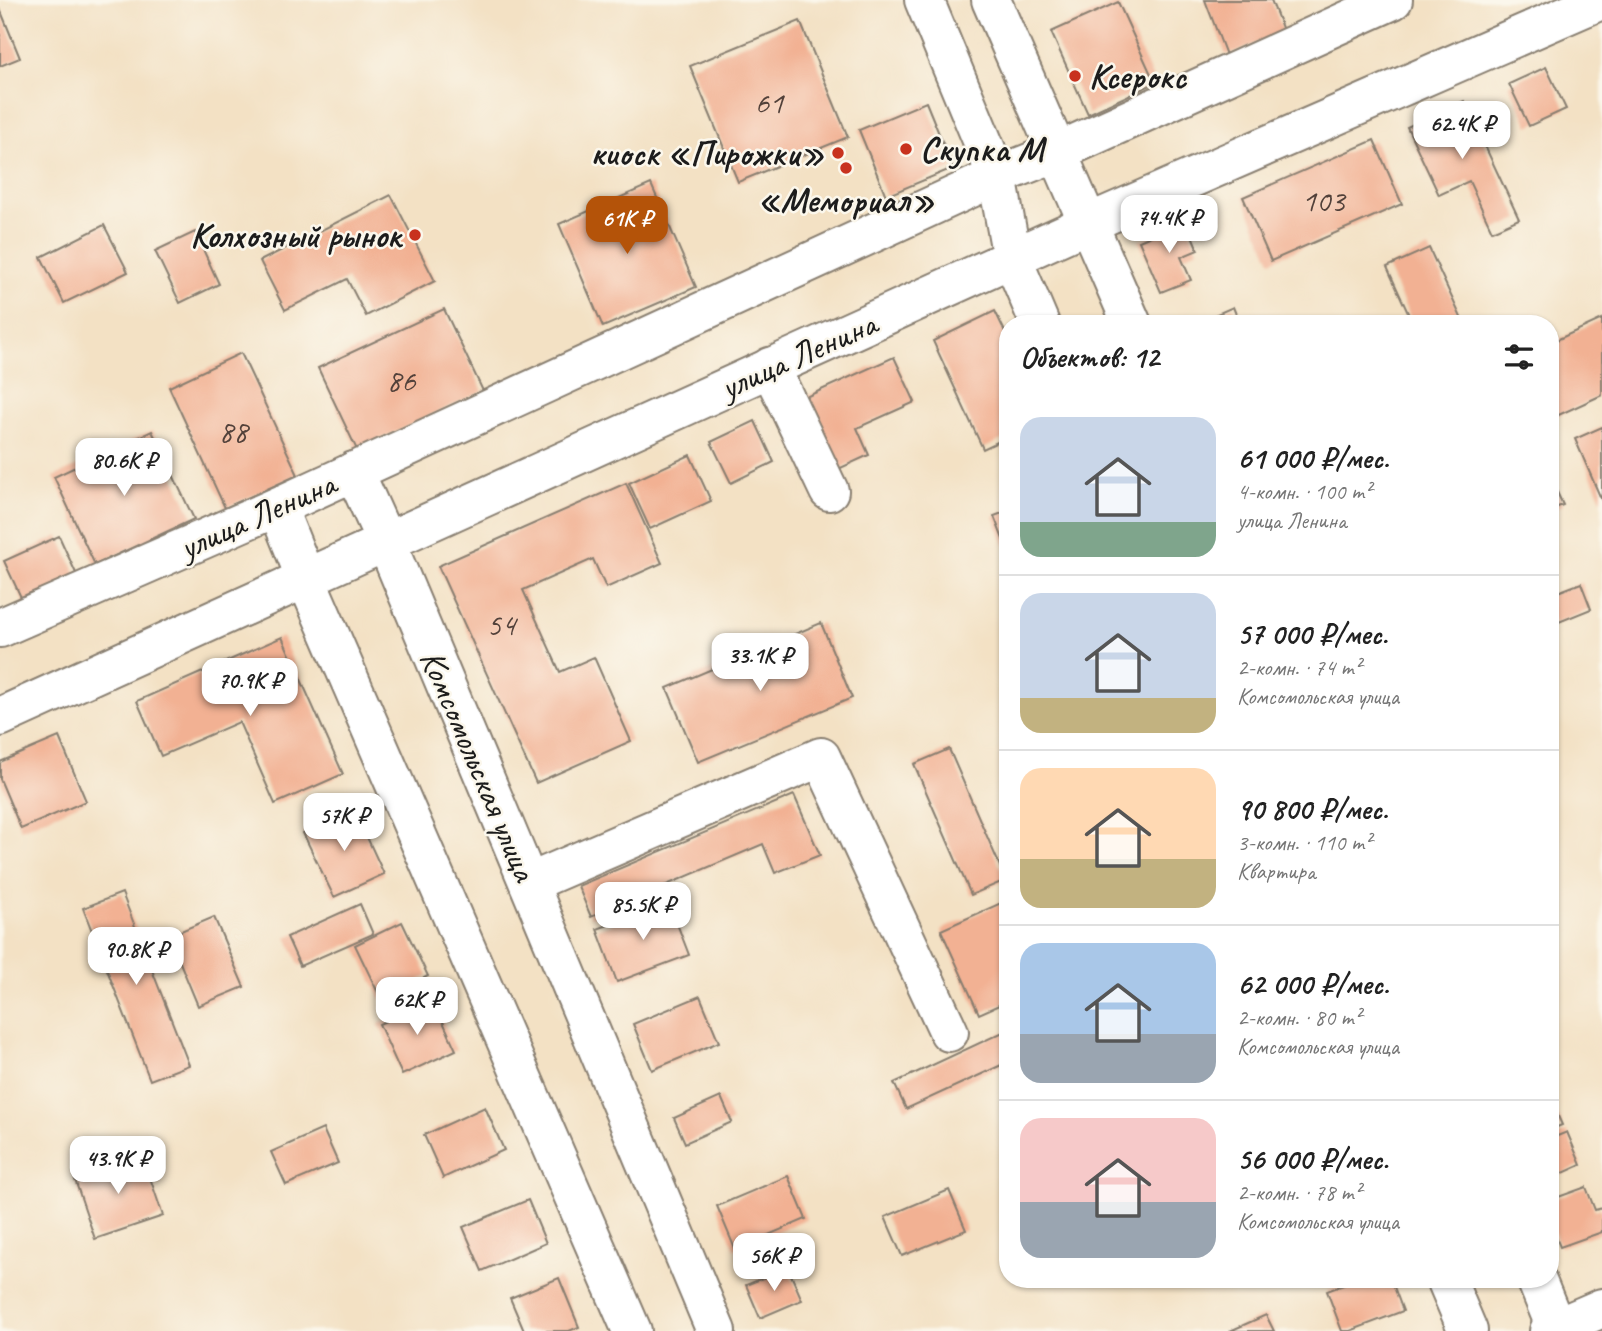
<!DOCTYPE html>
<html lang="ru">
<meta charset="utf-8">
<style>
:root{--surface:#fff;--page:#f6f6f6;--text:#222;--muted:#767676;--line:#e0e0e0;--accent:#b45309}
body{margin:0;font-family:Caveat,sans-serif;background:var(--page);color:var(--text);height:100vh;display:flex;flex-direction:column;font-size:26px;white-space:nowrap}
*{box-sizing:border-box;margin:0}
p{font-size:23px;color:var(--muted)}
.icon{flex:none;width:38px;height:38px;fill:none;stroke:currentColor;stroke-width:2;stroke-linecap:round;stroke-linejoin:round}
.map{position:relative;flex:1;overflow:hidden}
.side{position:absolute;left:999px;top:315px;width:560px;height:973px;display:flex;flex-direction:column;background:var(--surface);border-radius:28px;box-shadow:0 2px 5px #0004}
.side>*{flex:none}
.price{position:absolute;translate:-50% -60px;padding:0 16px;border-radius:14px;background:#fff;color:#222;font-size:23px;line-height:46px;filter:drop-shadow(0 2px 4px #0008)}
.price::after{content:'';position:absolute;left:50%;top:42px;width:21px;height:16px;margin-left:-10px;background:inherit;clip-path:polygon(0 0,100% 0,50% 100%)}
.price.on{background:var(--accent);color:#fff}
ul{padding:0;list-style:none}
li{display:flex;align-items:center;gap:21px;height:175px;padding:0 21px}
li+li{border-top:2px solid var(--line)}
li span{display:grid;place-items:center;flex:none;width:196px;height:140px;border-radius:21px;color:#555}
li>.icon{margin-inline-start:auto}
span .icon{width:84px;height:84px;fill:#fffc;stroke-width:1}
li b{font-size:30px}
h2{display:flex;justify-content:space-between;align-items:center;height:84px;padding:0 21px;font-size:30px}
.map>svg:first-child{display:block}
</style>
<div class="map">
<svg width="1602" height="1331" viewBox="0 0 1602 1331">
<rect width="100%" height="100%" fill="#fbf7ec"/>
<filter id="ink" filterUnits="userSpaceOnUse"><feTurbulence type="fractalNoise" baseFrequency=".0143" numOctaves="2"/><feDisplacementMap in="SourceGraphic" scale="14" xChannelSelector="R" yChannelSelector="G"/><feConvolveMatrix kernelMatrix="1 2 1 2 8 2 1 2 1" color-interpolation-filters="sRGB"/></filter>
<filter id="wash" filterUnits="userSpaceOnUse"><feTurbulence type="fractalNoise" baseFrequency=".00686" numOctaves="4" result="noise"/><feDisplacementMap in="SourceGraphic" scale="28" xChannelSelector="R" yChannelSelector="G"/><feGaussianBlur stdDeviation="1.57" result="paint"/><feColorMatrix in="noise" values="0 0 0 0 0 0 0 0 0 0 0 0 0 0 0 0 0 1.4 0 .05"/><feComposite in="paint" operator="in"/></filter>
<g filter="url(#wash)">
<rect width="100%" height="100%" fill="#f3e1c4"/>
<g id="blocks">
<g fill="#f2b193">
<polygon points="1205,0 1271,0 1284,33 1226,55"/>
<polygon points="1118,2 1155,83 1088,114 1051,32"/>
<polygon points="0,9 20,58 0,66"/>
<polygon points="800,21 848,137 738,182 690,66"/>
<polygon points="1546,67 1566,109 1529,126 1509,84"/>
<polygon points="1464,101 1519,219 1492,231 1469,181 1439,195 1407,127"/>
<polygon points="926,102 953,168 886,196 859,130"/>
<polygon points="1374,140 1402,204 1271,261 1243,197"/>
<polygon points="651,184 696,287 603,327 559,224"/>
<polygon points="391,195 435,281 366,316 347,279 285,310 260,261"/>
<polygon points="1186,221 1198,250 1181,257 1191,280 1161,292 1139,241"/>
<polygon points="104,225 128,272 64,303 41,257"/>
<polygon points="195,232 219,284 180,303 155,251"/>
<polygon points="1429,248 1464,324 1413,324 1387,267"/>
<polygon points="1233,307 1240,324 1194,324"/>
<polygon points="444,309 483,391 357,450 318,368"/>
<polygon points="995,311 1008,338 1008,437 983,449 933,341"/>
<polygon points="1602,319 1602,395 1550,419 1550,343"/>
<polygon points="241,353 298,475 225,508 169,387"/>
<polygon points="894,357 915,402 857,428 869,455 832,472 799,400"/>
<polygon points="755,421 774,462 731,483 711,442"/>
<polygon points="1602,427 1602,501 1575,439"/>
<polygon points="152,431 194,519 95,565 54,477"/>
<polygon points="690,455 711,501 650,529 629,483"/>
<polygon points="1550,477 1563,505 1550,510"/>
<polygon points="626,483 662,563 606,588 593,559 523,590 560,672 594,657 631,741 536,783 438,566"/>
<polygon points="1008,511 1008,552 994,516"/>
<polygon points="59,536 80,582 25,606 4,561"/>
<polygon points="1581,583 1591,609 1554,624 1550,616 1550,595"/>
<polygon points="821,623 852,698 698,762 667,688"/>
<polygon points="282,637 343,774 275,804 239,722 161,756 137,701"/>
<polygon points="59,737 86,801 21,829 0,779 0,762"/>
<polygon points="949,749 1006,880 971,895 914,764"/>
<polygon points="794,795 820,855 775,873 763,844 591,917 578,886"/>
<polygon points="354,809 384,874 334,897 303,833"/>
<polygon points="122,893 189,1065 150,1080 83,908"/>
<polygon points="669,903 689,955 617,982 597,929"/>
<polygon points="1001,903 1008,918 1008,1001 979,1014 941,930"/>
<polygon points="360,904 373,934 300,966 287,937"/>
<polygon points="214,917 244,987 198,1006 169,936"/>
<polygon points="402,922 428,976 381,999 355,945"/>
<polygon points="700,996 719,1042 652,1070 633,1024"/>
<polygon points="433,1000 456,1050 402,1075 379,1024"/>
<polygon points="1003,1032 1008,1043 1008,1062 906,1109 894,1083"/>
<polygon points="721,1097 732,1122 685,1143 674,1118"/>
<polygon points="1550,1098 1562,1125 1550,1130"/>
<polygon points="485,1107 504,1150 443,1178 424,1135"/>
<polygon points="323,1129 338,1163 286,1185 271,1152"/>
<polygon points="1567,1132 1581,1165 1550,1179 1550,1139"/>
<polygon points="142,1154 163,1216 95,1239 74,1177"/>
<polygon points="788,1176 806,1219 735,1249 717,1206"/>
<polygon points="1586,1187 1595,1210 1602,1208 1602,1232 1560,1247 1550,1223 1550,1200"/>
<polygon points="949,1190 966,1230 902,1256 885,1217"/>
<polygon points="528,1200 546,1243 482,1271 463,1227"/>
<polygon points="788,1268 802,1300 760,1318 746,1285"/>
<polygon points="559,1278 579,1327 569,1331 524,1331 510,1298"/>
<polygon points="1359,1279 1391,1279 1403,1311 1350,1331 1342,1331 1327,1291"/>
<polygon points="1266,1315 1274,1331 1230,1331"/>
</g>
</g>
</g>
<g filter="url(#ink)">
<use href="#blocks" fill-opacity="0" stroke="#887e70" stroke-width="2"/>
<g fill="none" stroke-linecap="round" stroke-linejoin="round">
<g stroke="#887e70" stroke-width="42">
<g id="minor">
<polyline points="924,0 997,176 1012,258 1040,324"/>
<polyline points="991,0 1132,324"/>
<polyline points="770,367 829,491"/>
<polyline points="354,471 386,542 716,1331"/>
<polyline points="277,507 306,579 632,1331"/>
<polyline points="0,628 277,507 997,176 1057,152 1393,0"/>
<polyline points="0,717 1089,223 1601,0"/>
<polyline points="529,883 821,757 949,1032"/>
<polyline points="1446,1279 1468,1331"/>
<polyline points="1536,1279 1556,1328"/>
<polyline points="1549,1331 1602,1308"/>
</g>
</g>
<use href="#minor" stroke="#fff" stroke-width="38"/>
</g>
</g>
<g fill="#c8321e" stroke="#fbf7ec" stroke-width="2.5">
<circle cx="1075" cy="76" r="7"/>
<circle cx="906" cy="149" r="7"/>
<circle cx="838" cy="153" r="7"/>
<circle cx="846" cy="168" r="7"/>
<circle cx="415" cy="235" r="7"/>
</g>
<g text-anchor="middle" stroke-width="5" stroke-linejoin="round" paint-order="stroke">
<g font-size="32" fill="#52413a">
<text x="769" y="113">61</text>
<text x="1323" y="211">103</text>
<text x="401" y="391">86</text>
<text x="233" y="442">88</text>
<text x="501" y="635">54</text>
</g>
<g font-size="35" font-weight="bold" fill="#1c1c1c" stroke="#fbf7ec" text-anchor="start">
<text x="1089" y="88">Ксерокс</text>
<text x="920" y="161">Скупка М</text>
<text x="824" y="165" text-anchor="end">киоск «Пирожки»</text>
<text x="846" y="212" text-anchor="middle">«Мемориал»</text>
<text x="401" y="247" text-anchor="end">Колхозный рынок</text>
</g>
<g font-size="35" fill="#1c1c1c" stroke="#fbf7ec">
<text transform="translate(798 355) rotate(-24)" y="12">улица Ленина</text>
<text transform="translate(257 515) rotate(-24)" y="12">улица Ленина</text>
<text transform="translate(479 765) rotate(67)" y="12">Комсомольская улица</text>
</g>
</g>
</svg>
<b class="price" style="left:1462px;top:161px">62.4K ₽</b>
<b class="price" style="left:1169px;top:255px">74.4K ₽</b>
<b class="price on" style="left:627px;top:256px">61K ₽</b>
<b class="price" style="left:124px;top:498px">80.6K ₽</b>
<b class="price" style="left:760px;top:693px">33.1K ₽</b>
<b class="price" style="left:250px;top:718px">70.9K ₽</b>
<b class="price" style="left:344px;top:853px">57K ₽</b>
<b class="price" style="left:643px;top:942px">85.5K ₽</b>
<b class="price" style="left:136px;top:987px">90.8K ₽</b>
<b class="price" style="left:417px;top:1037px">62K ₽</b>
<b class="price" style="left:118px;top:1196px">43.9K ₽</b>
<b class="price" style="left:774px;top:1293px">56K ₽</b>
<section class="side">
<h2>Объектов: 12<svg class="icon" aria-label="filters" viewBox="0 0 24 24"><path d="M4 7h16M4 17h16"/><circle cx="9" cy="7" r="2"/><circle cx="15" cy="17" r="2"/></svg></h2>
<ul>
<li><span style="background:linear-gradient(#c9d6e8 75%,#7fa58c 0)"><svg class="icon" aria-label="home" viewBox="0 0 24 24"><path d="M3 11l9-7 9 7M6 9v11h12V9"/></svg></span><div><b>61 000 ₽/мес.</b><p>4-комн. · 100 m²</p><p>улица Ленина</p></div></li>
<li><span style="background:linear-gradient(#c9d6e8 75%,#c2b280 0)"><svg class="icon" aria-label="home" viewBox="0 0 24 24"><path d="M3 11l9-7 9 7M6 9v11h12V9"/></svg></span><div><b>57 000 ₽/мес.</b><p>2-комн. · 74 m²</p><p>Комсомольская улица</p></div></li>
<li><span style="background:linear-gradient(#ffd9b3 65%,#c2b280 0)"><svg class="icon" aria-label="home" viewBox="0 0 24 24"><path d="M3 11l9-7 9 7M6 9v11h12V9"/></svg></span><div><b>90 800 ₽/мес.</b><p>3-комн. · 110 m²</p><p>Квартира</p></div></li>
<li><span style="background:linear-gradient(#a9c7e8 65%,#9aa5b1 0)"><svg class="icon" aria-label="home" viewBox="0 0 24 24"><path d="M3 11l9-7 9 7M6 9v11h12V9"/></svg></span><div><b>62 000 ₽/мес.</b><p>2-комн. · 80 m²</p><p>Комсомольская улица</p></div></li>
<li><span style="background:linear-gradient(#f6c9c9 60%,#9aa5b1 0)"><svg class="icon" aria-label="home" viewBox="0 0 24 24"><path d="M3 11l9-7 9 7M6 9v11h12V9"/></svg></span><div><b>56 000 ₽/мес.</b><p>2-комн. · 78 m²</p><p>Комсомольская улица</p></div></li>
</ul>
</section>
</div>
